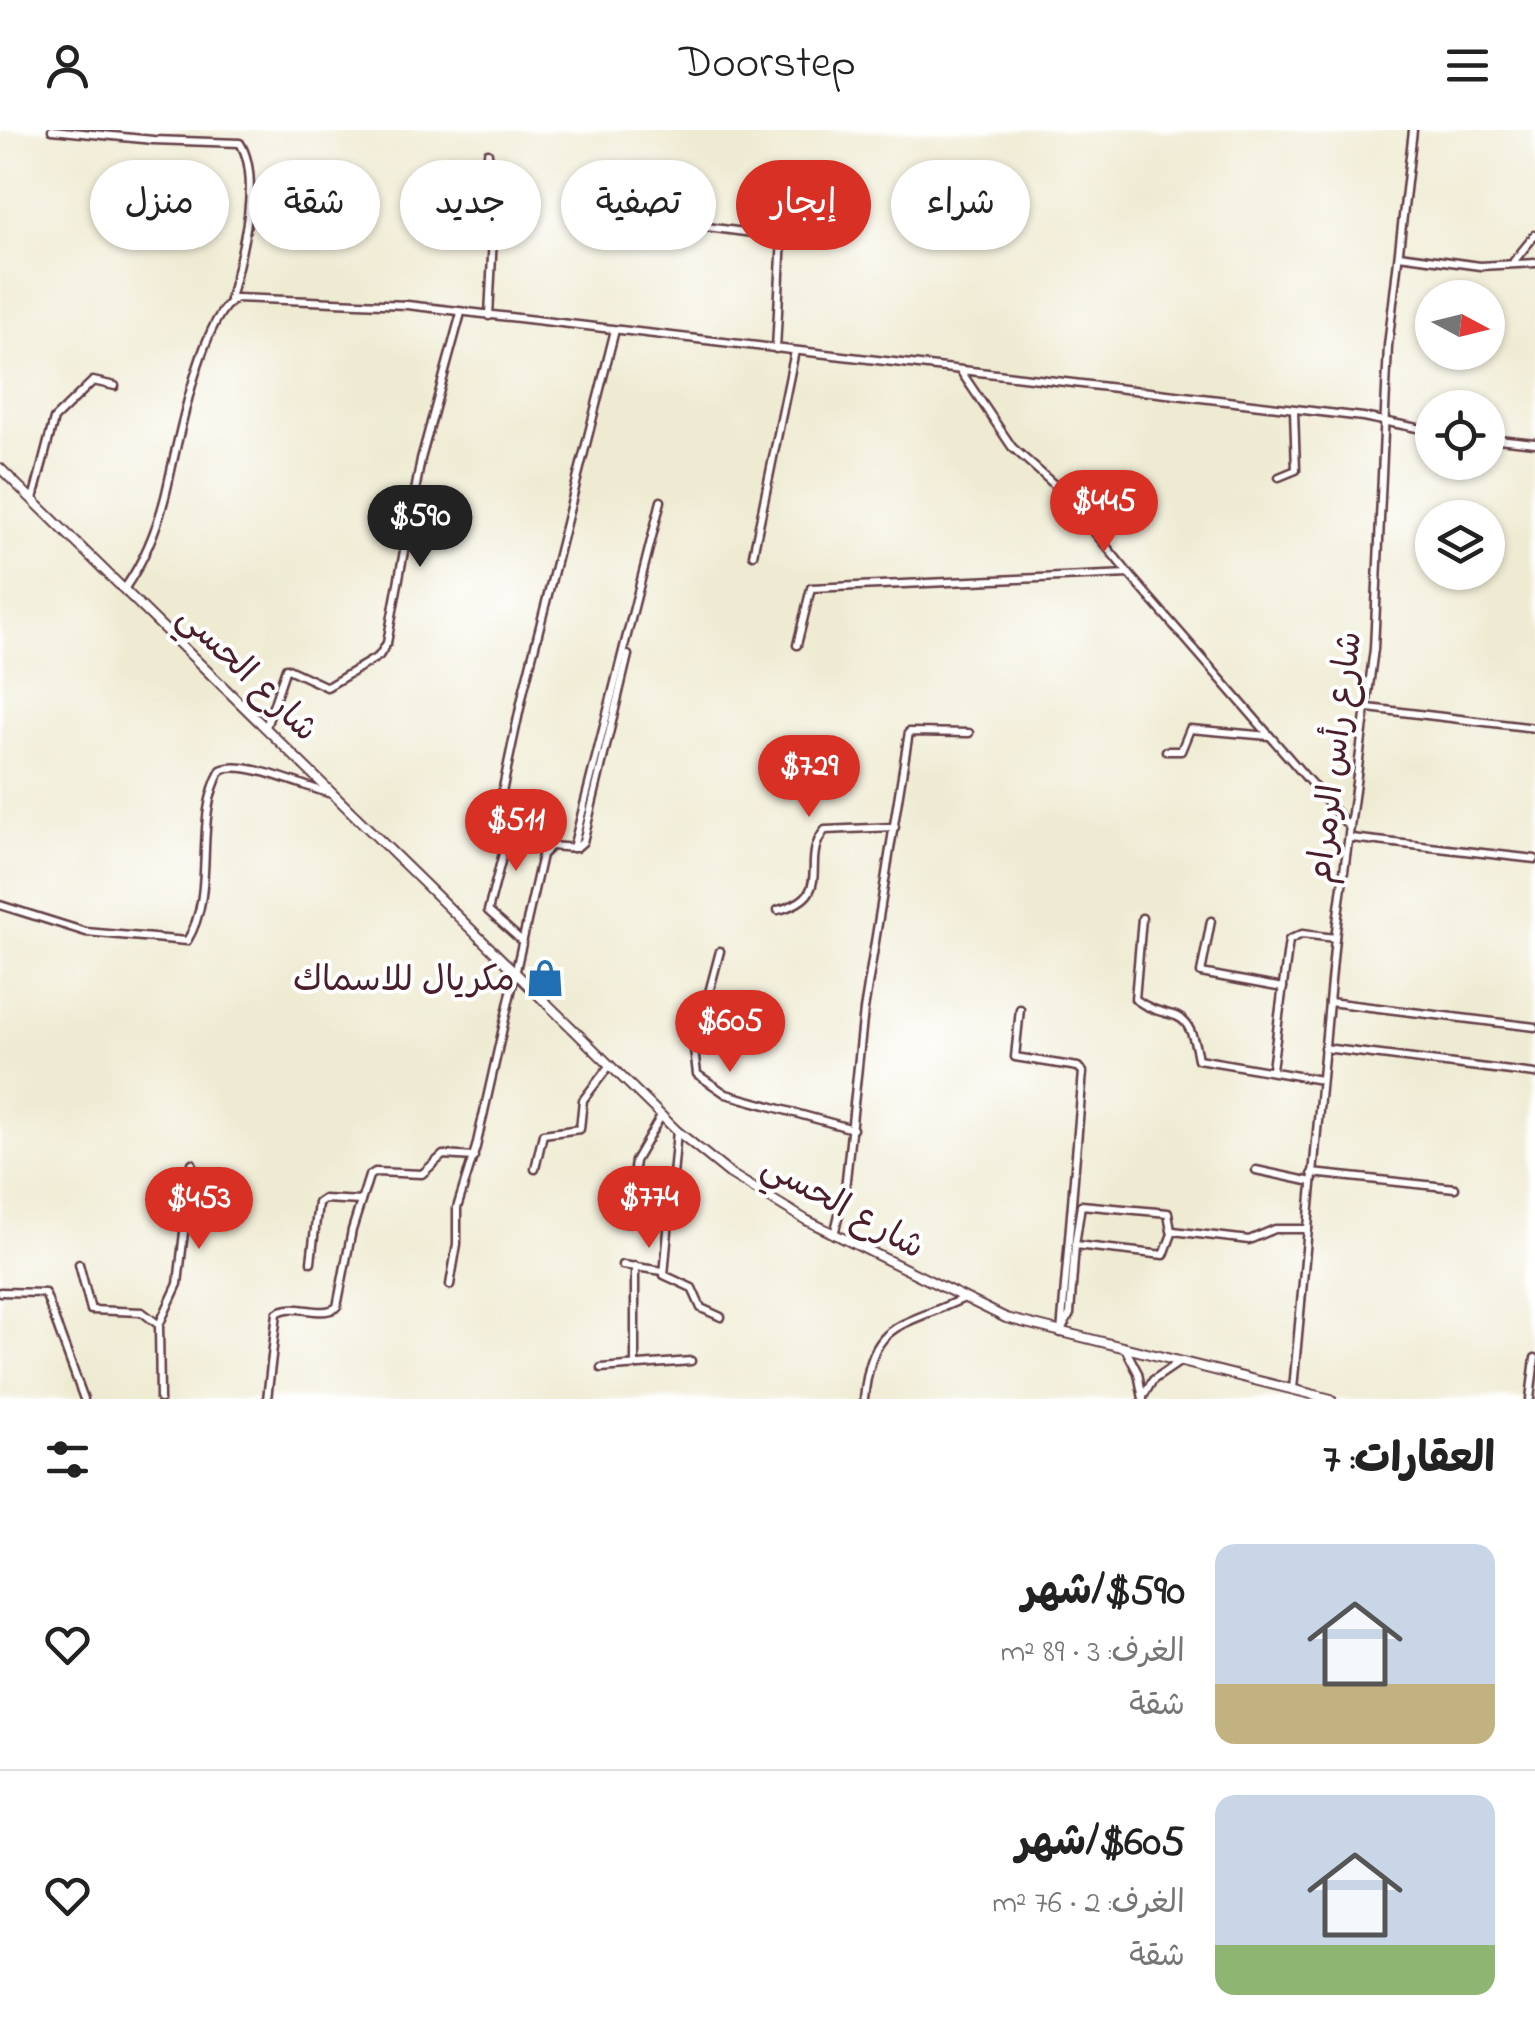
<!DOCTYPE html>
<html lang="ar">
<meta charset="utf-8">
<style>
:root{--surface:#fff;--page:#f6f6f6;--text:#222;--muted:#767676;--line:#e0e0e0;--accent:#d93025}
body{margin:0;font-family:"Indie Flower","Playpen Sans Arabic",sans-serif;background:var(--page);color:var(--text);direction:rtl;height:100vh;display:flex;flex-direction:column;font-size:38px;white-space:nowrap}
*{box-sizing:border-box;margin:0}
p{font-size:32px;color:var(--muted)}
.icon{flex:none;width:55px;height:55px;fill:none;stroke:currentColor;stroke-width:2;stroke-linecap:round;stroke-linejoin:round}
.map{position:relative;height:1269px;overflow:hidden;direction:ltr}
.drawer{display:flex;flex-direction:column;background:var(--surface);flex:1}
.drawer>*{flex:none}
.top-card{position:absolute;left:30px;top:30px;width:1000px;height:90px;direction:rtl;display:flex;gap:20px}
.needle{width:65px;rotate:97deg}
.controls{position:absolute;left:1415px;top:150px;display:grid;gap:20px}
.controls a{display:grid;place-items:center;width:90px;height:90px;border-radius:50%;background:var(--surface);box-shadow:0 2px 8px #0004;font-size:50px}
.price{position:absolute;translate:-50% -85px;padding:0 22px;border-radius:35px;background:var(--accent);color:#fff;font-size:32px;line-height:65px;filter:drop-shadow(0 2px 5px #0008)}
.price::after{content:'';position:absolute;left:50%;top:60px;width:30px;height:22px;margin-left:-15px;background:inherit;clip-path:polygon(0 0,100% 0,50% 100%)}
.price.on{background:#222;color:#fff}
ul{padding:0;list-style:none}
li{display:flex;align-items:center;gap:30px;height:250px;padding:0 40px}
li+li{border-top:2px solid var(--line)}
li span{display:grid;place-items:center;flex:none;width:280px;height:200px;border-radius:20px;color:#555}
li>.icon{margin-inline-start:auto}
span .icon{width:120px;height:120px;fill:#fffc;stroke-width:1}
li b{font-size:42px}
h2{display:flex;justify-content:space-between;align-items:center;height:120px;padding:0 40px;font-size:42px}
.tag{padding:0 35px;border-radius:45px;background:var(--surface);box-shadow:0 2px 8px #0004;font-size:35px;line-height:90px}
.tag.on{background:var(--accent);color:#fff}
header{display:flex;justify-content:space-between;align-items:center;height:130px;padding:0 40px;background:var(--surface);font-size:45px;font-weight:600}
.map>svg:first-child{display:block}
</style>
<header><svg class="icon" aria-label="menu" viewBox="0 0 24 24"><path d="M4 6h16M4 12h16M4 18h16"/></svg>Doorstep<svg class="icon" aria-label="person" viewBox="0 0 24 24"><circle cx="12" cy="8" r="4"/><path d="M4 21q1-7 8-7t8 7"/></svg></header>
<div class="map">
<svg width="1535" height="1269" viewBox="0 0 1535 1269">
<rect width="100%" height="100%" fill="#fff"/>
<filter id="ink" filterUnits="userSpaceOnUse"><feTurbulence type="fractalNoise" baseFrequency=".01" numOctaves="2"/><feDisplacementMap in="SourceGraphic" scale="20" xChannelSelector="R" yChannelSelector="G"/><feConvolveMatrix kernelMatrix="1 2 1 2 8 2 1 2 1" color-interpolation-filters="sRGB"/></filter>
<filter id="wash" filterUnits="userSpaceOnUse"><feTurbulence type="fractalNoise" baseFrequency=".0048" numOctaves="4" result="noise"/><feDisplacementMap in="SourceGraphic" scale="40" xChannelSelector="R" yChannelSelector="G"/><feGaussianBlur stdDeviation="2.25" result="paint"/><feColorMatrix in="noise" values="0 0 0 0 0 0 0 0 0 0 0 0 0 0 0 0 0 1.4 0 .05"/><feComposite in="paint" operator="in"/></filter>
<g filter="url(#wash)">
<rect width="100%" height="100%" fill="#efebd3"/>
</g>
<g filter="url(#ink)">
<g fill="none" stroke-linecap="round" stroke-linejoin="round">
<g stroke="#633e44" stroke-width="11">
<g id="minor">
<path d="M52,0L153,10L240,13C263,50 240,129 230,169"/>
<polyline points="488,23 493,106 489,186"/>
<polyline points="684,94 782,107 776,219"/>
<polyline points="1399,125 1480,136 1535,133"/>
<polyline points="1514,131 1535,105"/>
<polyline points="962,243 1012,317 1058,358 1129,444"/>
<polyline points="1488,308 1535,313"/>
<polyline points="1279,347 1296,340 1294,280"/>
<polyline points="33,369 54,289 93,251 115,256"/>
<polyline points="753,425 795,221"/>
<path d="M125,458C143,432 157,398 165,367C175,327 200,186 236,168L407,175L1363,287L1432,301"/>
<polyline points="797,515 811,458 1129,444 1350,698"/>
<polyline points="1368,578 1535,598"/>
<polyline points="266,597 286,538 327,557 379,526 387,513 421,329 461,183"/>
<polyline points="1166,621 1181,621 1190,599 1269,606"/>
<polyline points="1351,708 1535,729"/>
<polyline points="573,718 661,371"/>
<path d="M0,775L86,802L187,811C218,760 192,691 221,640C244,629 304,657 329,663"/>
<path d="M778,780C837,765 798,732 825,700L895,697"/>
<path d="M1142,788L1135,869C1172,896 1187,868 1198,929L1321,950"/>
<polyline points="1211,791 1201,843 1283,858"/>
<polyline points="522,811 488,781 506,712 494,700 524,559 615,200"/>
<polyline points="720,821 694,919 697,944 726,964 853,999"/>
<polyline points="1329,872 1535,897"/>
<polyline points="1020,879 1015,927 1078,937 1083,942 1061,1203"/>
<polyline points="1324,918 1535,944"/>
<polyline points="1272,939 1289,810 1302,804 1335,808"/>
<polyline points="677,1001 664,1145 692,1158 701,1178 721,1187"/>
<polyline points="535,1039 543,1004 580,999 583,970 610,935"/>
<polyline points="1256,1040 1312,1052"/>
<polyline points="1312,1043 1455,1058"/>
<polyline points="627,1093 635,1031 661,986"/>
<polyline points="834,1105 845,1059 864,880 909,602 969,603"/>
<polyline points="1075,1115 1081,1075 1168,1083 1171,1101"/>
<polyline points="311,1132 318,1073 324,1069 361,1071"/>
<polyline points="79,1134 91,1180 142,1182 159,1195 160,1269"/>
<polyline points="622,1135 663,1141"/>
<polyline points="450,1155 457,1114 457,1078 476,1017 542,725 551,716 576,718 583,712 628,525"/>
<polyline points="0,1162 45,1163 84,1269"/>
<polyline points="159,1195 178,1154 192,1033"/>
<polyline points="1063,1197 1070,1184 1075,1115 1164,1125 1173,1101 1249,1110 1275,1099 1308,1099"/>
<polyline points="1126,1220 1138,1243 1143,1269"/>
<polyline points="635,1234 635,1136"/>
<polyline points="601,1238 691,1231"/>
<polyline points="1293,1259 1335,808 1374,519 1388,216 1413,0"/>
<polyline points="1144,1265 1153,1250 1178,1233"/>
<path d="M267,1269L277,1183C295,1171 319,1189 337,1177L352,1100L369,1046L375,1042L422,1044L443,1025L474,1027"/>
<path d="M864,1269C872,1191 897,1199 962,1169"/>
<polyline points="1530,1269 1535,1228"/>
</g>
</g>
<g stroke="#633e44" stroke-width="12">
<polyline id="tertiary" points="0,338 677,1001 729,1043 806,1090 1006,1188 1331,1269"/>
</g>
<use href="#minor" stroke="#fff" stroke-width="6"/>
<use href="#tertiary" stroke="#fff" stroke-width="8"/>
</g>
</g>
<defs>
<g id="shop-bare" transform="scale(3)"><path d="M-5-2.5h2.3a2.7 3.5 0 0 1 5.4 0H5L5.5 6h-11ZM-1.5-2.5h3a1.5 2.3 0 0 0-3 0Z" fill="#1f6fb2" stroke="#fff" stroke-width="2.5" paint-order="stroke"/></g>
</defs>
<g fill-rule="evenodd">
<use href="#shop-bare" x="545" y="848"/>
</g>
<g text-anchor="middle" stroke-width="8" stroke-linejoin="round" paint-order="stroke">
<g font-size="35" fill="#4a1f2b" stroke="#fff">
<text transform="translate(249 542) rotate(44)" y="12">شارع الحسي</text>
<text transform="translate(1333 627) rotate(-83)" y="12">شارع رأس الرمرام</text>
<text transform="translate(844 1075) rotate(29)" y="12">شارع الحسي</text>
</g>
<g font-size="35" fill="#4a1f2b" stroke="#fff" text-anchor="end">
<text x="515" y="860">مكريال للاسماك</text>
</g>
</g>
</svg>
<div class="controls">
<a><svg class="needle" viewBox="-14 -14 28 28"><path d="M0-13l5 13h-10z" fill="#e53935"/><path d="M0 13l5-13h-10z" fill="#767676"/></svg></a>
<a><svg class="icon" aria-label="locate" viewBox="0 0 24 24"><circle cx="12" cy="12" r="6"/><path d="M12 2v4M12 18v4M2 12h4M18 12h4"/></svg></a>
<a><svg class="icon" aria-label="layers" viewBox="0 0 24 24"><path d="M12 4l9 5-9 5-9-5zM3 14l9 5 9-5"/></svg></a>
</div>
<b class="price" style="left:1104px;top:425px">$445</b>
<b class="price on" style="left:420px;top:440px">$590</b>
<b class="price" style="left:809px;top:690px">$729</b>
<b class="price" style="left:516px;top:744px">$511</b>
<b class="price" style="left:730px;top:945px">$605</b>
<b class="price" style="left:649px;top:1121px">$774</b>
<b class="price" style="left:199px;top:1122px">$453</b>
<div class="top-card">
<a class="tag">شراء</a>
<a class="tag on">إيجار</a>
<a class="tag">تصفية</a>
<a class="tag">جديد</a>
<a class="tag">شقة</a>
<a class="tag">منزل</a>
</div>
</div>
<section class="drawer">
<h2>العقارات: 7<svg class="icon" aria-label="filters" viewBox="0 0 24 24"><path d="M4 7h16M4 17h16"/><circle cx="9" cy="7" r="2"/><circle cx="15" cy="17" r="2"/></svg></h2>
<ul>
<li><span style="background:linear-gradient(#c9d6e8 70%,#c2b280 0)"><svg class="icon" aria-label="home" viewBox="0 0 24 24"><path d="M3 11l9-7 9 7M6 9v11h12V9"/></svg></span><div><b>$590/شهر</b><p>الغرف: 3 · 89 m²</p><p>شقة</p></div><svg class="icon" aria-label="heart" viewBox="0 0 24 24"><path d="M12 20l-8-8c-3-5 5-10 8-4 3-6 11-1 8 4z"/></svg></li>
<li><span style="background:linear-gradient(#c9d6e8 75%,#8fb573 0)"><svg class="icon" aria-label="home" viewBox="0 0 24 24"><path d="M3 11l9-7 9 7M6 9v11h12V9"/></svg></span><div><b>$605/شهر</b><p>الغرف: 2 · 76 m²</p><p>شقة</p></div><svg class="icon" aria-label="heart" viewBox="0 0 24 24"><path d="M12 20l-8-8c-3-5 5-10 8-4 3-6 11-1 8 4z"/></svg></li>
</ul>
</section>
